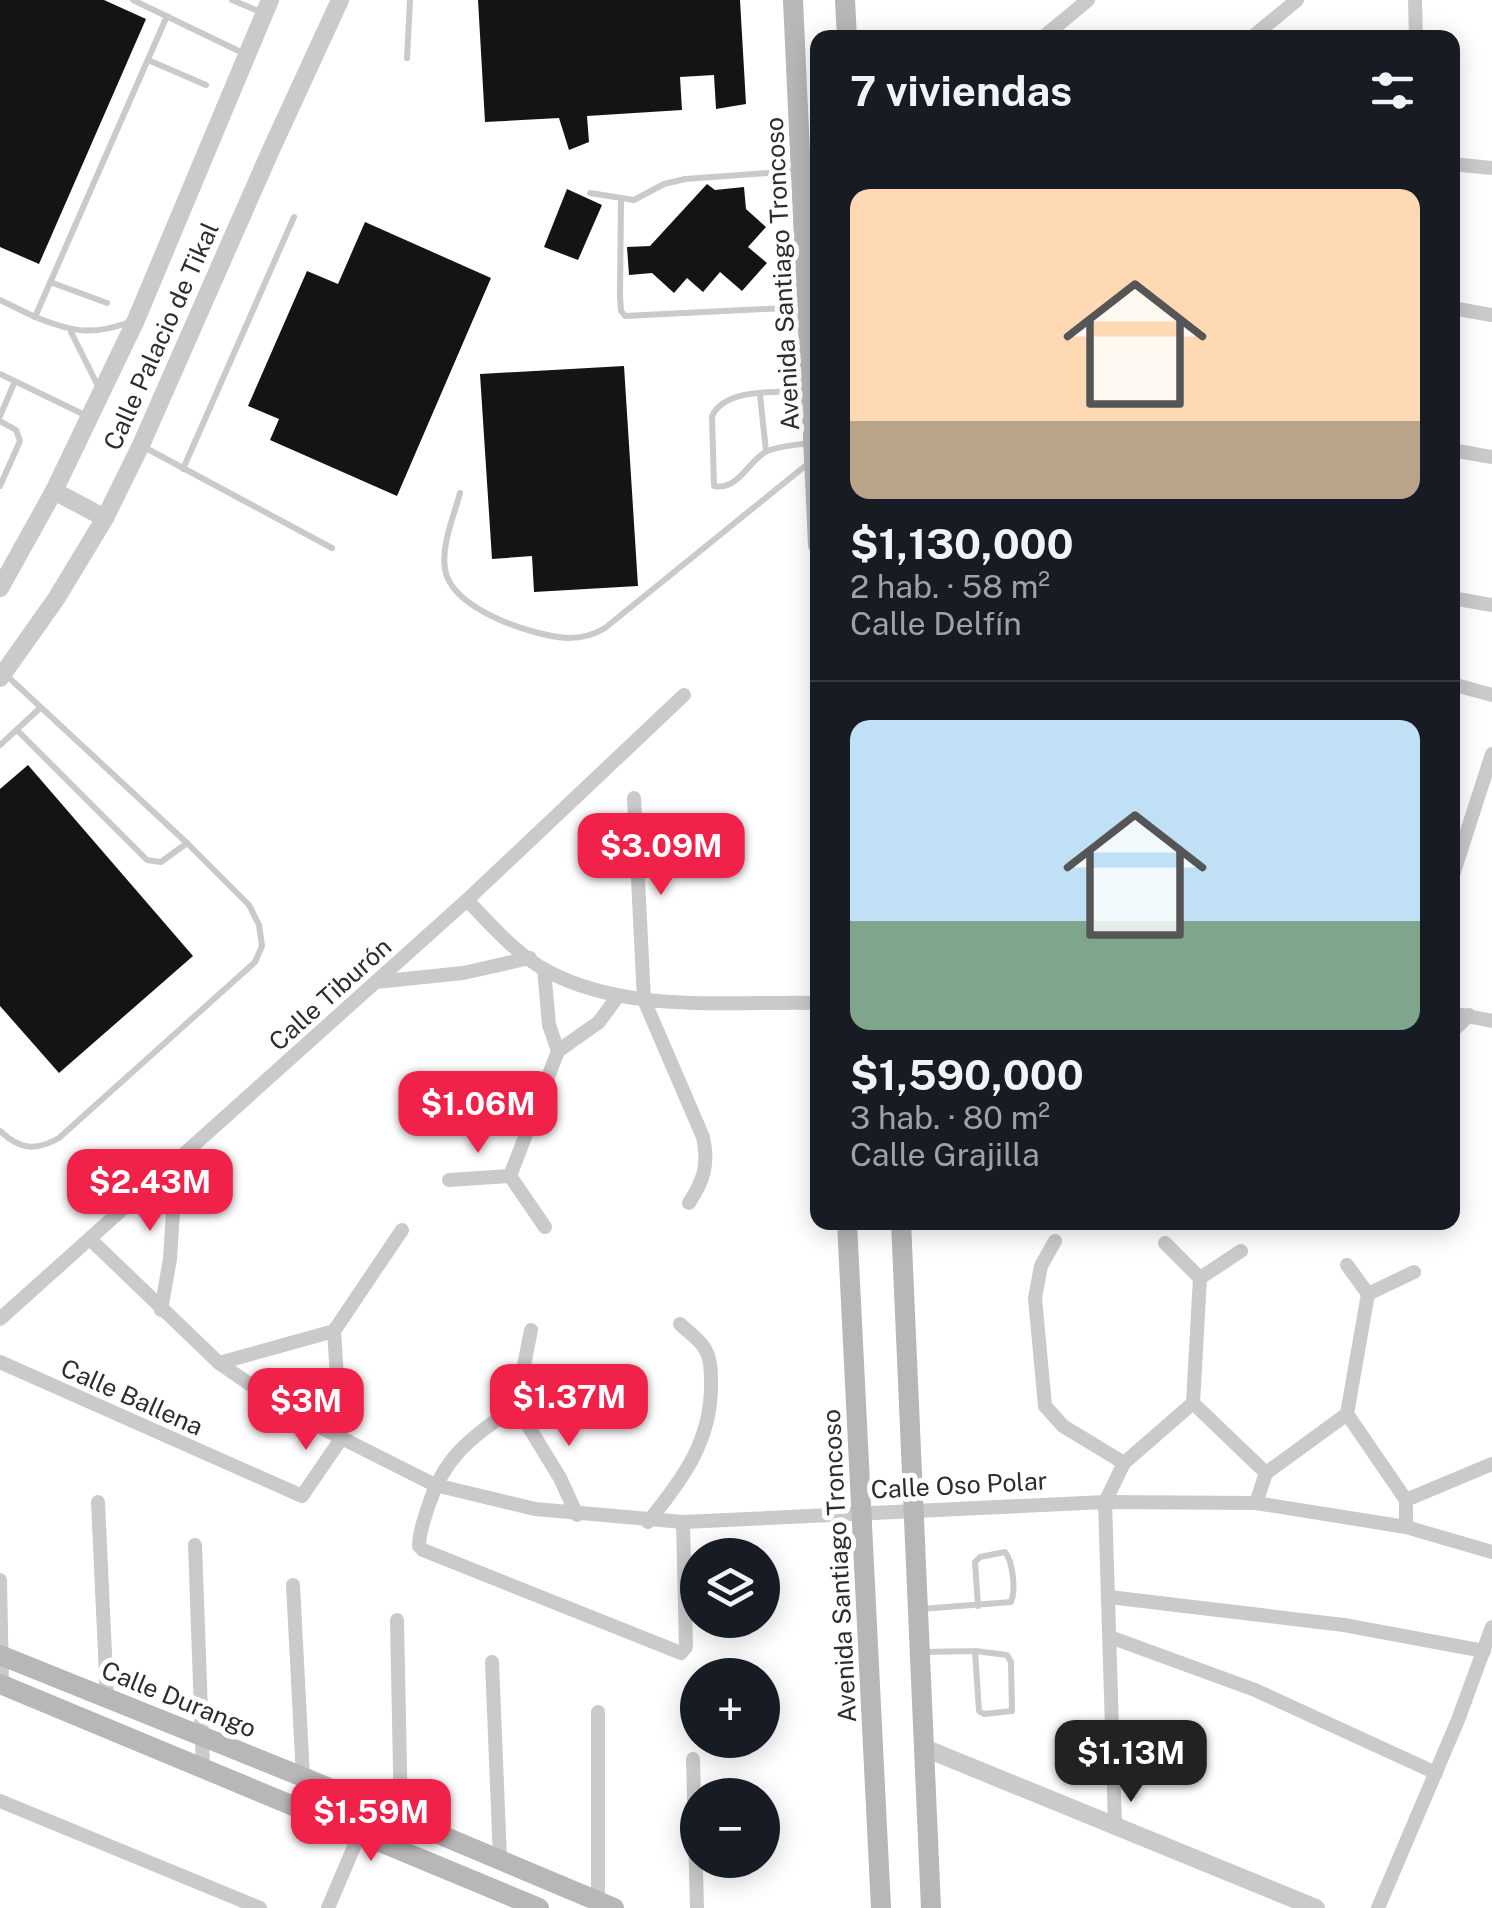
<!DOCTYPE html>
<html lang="es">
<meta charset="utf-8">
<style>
:root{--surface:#171b24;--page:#242831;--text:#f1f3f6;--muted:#9ea1a6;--line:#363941;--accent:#f12249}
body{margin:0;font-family:"Public Sans",sans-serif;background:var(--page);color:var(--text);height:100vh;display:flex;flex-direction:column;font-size:38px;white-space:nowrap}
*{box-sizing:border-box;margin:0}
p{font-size:32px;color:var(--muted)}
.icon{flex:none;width:55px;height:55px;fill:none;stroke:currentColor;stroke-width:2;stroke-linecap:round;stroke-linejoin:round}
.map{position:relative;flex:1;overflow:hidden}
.drawer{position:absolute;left:810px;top:30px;width:650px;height:1200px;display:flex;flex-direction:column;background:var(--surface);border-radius:20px;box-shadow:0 5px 25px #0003}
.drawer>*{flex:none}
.buttons{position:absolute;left:680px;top:1538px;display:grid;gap:20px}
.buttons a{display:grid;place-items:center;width:100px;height:100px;border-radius:50%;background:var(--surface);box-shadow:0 5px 25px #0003;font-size:50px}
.price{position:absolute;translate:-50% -85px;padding:0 22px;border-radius:20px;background:var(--accent);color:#fff;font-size:32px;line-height:65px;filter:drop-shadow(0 2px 5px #0008)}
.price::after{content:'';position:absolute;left:50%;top:60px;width:30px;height:22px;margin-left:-15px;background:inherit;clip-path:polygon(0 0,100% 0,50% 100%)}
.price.selected{background:#222;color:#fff}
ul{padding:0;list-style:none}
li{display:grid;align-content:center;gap:20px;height:530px;padding:0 40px}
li+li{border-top:2px solid var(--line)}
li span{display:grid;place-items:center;height:310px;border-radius:20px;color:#555}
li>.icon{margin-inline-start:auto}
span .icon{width:180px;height:180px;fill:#fffc;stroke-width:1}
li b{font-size:42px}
h2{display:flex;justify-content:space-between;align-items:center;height:120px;padding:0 40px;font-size:42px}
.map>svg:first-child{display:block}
</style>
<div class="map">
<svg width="1492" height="1908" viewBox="0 0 1492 1908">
<rect width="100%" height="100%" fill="#fff"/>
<g fill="#141414">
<polygon points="0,0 104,0 146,19 39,264 0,247"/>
<polygon points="478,0 740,0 746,104 716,109 714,75 680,77 682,110 587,116 589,142 569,150 559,118 485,122"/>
<polygon points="707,184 715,190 744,187 746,209 766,227 748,247 767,263 742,291 720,272 703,292 687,278 674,293 652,273 629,275 627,247 650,246"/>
<polygon points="567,189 602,205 578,260 544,247"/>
<polygon points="365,222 491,278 397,496 270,440 279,419 248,406 307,271 338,284"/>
<polygon points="624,366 638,586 534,592 532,556 492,559 480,374"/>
<polygon points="28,765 193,956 59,1073 0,1006 0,789"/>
</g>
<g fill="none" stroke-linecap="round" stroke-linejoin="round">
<g stroke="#cacaca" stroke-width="6">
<polyline points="133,0 245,54"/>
<polyline points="232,0 263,13"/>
<polyline points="407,58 410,0"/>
<polyline points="148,60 206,85"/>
<polyline points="590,193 634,200 664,184 685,179 796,171"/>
<polyline points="621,199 620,296 621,311 625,316 805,307"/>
<polyline points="50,282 107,303"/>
<polyline points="0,300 35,317 167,16"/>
<path d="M35,317C73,332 91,336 130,322"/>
<polyline points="71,332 99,388"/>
<polyline points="0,374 89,417"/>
<path d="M805,391C777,393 726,387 712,416L714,486C738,491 748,461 767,451C779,446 796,445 809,443"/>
<polyline points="760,395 766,451"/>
<polyline points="0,416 15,381"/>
<polyline points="0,421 16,430 20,441 0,486"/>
<polyline points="142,446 332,548"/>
<polyline points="183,469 294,217"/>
<path d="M460,493C454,516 441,545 445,569C451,609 532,636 568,638C581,638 594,635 605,628L810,462"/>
<polyline points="18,731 147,860 161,862 187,843"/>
<polyline points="0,745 39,709"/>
<path d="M0,1131C20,1150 36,1151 59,1138L255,962L262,946L259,925L249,905L187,843L5,674"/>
<path d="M921,1609L1011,1602C1016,1590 1013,1562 1005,1552L980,1557L975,1562L978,1606"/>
<polyline points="923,1652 975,1651 1007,1655 1011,1662 1012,1711 984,1714 979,1711 975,1651"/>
</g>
<g stroke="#cacaca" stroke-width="14">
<polyline points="1415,0 1416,38"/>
<polyline points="1042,38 1088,0"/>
<polyline points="1251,38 1297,0"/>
<polyline points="1452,164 1492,168"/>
<polyline points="1452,308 1492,315"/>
<polyline points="1452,450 1492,457"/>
<polyline points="1452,598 1492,605"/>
<polyline points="1452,684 1492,695"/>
<path d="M634,798L644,1000L703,1137C709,1164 704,1180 689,1203"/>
<polyline points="1452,878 1492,754"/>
<path d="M467,900C491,925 516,954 547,971C628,1014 729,1001 818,1003"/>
<polyline points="544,969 549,1025 558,1051"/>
<polyline points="376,982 463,973 530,958"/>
<polyline points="1452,1013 1492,1021"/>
<polyline points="1452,1032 1469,1015"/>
<polyline points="449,1180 510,1176"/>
<polyline points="545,1227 510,1176 558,1051 599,1022 618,996"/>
<polyline points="91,1240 219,1363 290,1412 435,1485 535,1509 683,1522 1105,1502 1256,1503 1406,1527 1492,1552"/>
<polyline points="1055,1241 1041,1266 1035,1298 1045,1406 1063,1426 1124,1463"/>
<polyline points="1165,1243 1200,1278 1241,1251"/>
<polyline points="1368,1294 1414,1272"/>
<polyline points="161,1310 170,1259 176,1163"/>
<polyline points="0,1319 467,900 684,695"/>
<path d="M531,1330L516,1406C473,1437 445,1454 428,1507C424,1520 419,1532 419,1546L423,1550L681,1653L686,1647L683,1522"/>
<polyline points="0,1362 302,1496 341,1439 334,1331 402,1230"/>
<polyline points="219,1363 334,1331"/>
<polyline points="1193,1403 1200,1278"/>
<polyline points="516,1406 560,1478 577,1515"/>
<polyline points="1347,1414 1406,1500 1406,1527"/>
<polyline points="1406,1500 1492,1464"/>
<polyline points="98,1502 107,1697"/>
<polyline points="1256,1503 1266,1473 1347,1414 1368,1294 1347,1265"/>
<path d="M648,1522C683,1479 712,1440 711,1383C711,1370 711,1357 703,1346C698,1338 687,1331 680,1324"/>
<polyline points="195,1545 203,1767"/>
<polyline points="0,1580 2,1685"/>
<polyline points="293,1585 303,1777"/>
<polyline points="1109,1597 1344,1625 1484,1651"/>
<polyline points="1110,1637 1255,1690 1436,1773"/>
<polyline points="492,1662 500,1859"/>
<polyline points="598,1712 598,1901"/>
<polyline points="693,1759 697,1908"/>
<polyline points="0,1801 260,1908"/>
<polyline points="1115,1825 1105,1502 1124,1463 1193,1403 1266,1473"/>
<polyline points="396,1849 401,1818 397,1620"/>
<polyline points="328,1908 359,1835 368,1804"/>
<polyline points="1378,1908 1458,1720 1492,1627"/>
</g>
<g stroke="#cacaca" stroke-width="18">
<polyline points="54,491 105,518"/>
<polyline points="0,588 54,491 136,320 270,0"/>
<polyline points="0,678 56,599 105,518 141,445 270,152 340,0"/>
<polyline points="927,1749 1316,1908"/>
</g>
<g stroke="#b7b7b7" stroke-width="20">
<polyline points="793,0 818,545"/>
<polyline points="845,0 847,38"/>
<polyline points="847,1222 881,1908"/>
<polyline points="901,1222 931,1908"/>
<polyline points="0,1655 303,1777 614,1908"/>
<polyline points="0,1684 539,1908"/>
</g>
</g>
<g text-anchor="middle" stroke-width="10" stroke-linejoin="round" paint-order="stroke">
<g font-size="25" fill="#2d2d2d" stroke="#fff">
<text transform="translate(782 274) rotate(-93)" y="9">Avenida Santiago Troncoso</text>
<text transform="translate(161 336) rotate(-66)" y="9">Calle Palacio de Tikal</text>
<text transform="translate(330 994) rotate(-42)" y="9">Calle Tiburón</text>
<text transform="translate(132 1397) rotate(24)" y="9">Calle Ballena</text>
<text transform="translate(959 1485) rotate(-3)" y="9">Calle Oso Polar</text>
<text transform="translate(839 1566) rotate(-93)" y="9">Avenida Santiago Troncoso</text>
<text transform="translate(179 1699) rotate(22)" y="9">Calle Durango</text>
</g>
</g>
</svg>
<div class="buttons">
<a><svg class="icon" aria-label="layers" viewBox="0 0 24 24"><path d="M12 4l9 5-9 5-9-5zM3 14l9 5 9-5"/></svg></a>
<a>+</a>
<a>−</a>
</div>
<b class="price" style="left:661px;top:898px">$3.09M</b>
<b class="price" style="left:478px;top:1156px">$1.06M</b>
<b class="price" style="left:150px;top:1234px">$2.43M</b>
<b class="price" style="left:569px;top:1449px">$1.37M</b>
<b class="price" style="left:306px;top:1453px">$3M</b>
<b class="price selected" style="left:1131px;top:1805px">$1.13M</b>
<b class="price" style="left:371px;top:1864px">$1.59M</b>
<section class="drawer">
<h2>7 viviendas<svg class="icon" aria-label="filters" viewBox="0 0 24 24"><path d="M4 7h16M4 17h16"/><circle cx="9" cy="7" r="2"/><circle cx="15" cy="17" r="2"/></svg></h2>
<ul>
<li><span style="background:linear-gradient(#ffd9b3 75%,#b9a48a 0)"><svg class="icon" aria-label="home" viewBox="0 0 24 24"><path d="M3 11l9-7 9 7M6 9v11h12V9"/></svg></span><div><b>$1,130,000</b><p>2 hab. · 58 m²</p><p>Calle Delfín</p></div></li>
<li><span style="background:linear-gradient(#bfe0f5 65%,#7fa58c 0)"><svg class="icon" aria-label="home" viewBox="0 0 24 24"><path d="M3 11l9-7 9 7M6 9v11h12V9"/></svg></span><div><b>$1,590,000</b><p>3 hab. · 80 m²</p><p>Calle Grajilla</p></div></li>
</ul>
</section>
</div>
